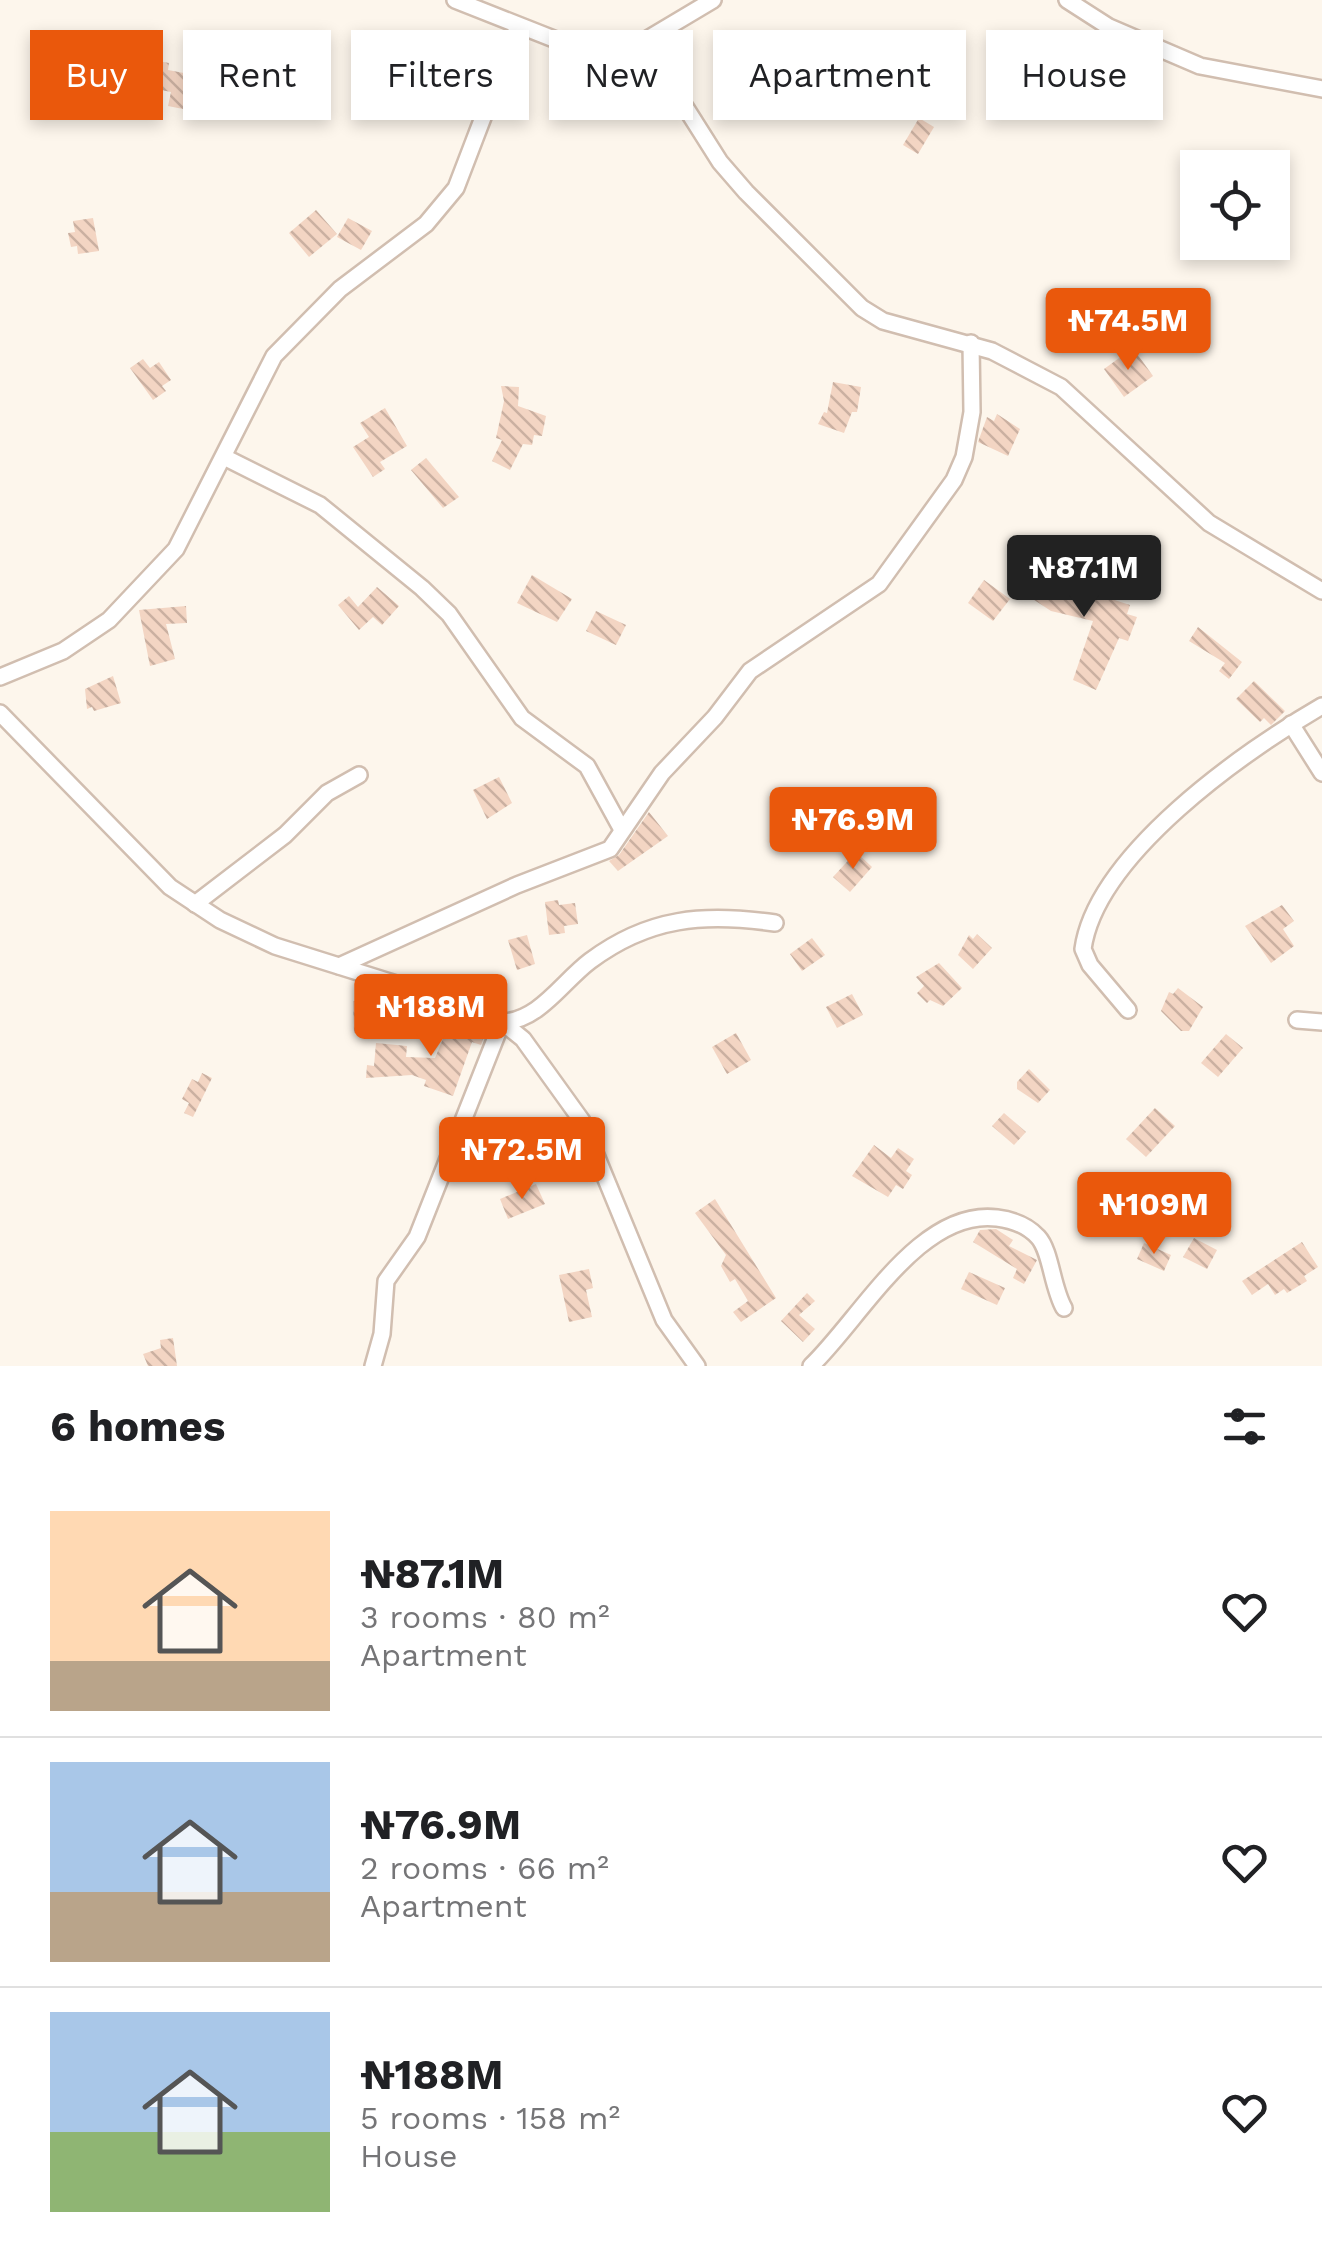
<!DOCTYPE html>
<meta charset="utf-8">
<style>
:root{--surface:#fff;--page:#f2f2f2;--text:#202124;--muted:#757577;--line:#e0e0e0;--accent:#ea580c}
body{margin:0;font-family:"Work Sans",sans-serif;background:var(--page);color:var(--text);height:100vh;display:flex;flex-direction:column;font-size:38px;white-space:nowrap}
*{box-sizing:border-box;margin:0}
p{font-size:32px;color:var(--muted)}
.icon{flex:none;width:55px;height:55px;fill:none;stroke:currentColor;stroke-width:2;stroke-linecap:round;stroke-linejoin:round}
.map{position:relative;height:1366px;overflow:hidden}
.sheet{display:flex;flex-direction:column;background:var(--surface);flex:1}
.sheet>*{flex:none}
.guide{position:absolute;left:30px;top:30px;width:1262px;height:90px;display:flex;gap:20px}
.tools{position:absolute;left:1180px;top:150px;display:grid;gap:20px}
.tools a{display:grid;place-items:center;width:110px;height:110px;border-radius:0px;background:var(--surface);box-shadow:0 5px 15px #0003;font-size:50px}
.price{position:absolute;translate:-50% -85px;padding:0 22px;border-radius:10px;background:var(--accent);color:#fff;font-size:32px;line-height:65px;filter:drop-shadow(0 2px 5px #0008)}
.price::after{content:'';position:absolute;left:50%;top:60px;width:30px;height:22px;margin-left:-15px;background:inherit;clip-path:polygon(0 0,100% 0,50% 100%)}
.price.on{background:#222;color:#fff}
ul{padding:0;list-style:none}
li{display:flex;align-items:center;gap:30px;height:250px;padding:0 50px}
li+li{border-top:2px solid var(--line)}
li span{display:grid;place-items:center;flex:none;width:280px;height:200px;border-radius:0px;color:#555}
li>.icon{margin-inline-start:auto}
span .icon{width:120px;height:120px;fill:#fffc;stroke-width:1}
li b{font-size:42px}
h2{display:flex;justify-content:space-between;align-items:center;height:120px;padding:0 50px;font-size:42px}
.tag{padding:0 35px;border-radius:0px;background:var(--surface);box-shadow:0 5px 15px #0003;font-size:35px;line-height:90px}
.tag.on{background:var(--accent);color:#fff}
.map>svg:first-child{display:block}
</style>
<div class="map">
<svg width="1322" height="1366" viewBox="0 0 1322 1366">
<defs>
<pattern id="building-back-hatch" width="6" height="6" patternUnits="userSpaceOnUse" patternTransform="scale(2.5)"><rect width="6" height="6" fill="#f3d5c3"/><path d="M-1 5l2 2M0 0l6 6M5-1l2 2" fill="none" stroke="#cab0a1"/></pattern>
</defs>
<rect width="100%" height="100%" fill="#fdf6ec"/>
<g fill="url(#building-back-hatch)">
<polygon points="137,57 169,63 168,70 189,74 183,109 168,106 171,92 131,84"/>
<polygon points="919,118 934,127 918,154 903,145"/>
<polygon points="316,210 337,234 309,257 289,233"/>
<polygon points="93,218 99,251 78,254 77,246 71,247 68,233 75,232 73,221"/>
<polygon points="348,218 372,231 361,250 337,237"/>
<polygon points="1133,348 1153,376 1124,397 1104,369"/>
<polygon points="143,359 150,368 159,362 171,380 162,386 166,391 153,400 130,368"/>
<polygon points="833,382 861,387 857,412 852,412 844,433 818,424 824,412 827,413"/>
<polygon points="501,386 519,387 518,406 546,416 542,436 534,435 532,445 523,444 510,470 492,461 502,440 496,438 504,401"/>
<polygon points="385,408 407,446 380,462 385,469 373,477 353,447 369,437 360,423"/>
<polygon points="997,414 1020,429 1008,456 978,442 987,417 994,421"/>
<polygon points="426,458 459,497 443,508 411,470"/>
<polygon points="1027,565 1069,593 1073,581 1098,588 1096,594 1130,605 1127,614 1137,617 1128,641 1119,638 1096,690 1073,680 1093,621 1051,611 1013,586"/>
<polygon points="532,575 572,599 557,622 517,603"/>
<polygon points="984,580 1010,599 993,621 968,603"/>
<polygon points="377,587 399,606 382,625 373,617 359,630 338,605 349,596 358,607"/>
<polygon points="186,606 187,623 166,624 175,659 150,666 139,610"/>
<polygon points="596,611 626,625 616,645 586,631"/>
<polygon points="1198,627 1242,662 1229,679 1219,671 1225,663 1189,641"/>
<polygon points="113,676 121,703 94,711 92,707 87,709 85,689"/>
<polygon points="1254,681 1285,711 1271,725 1264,718 1260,722 1236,699"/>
<polygon points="499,777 512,803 487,819 473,790"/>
<polygon points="649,812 668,836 618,871 609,861 619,855"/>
<polygon points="856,852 872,867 850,892 833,877"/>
<polygon points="558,900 559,905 575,903 578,924 564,926 565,933 549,935 545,902"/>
<polygon points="1282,905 1294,921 1283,929 1294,946 1271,963 1245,926"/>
<polygon points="977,934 992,948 973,969 958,955 969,935 973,939"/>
<polygon points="527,935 535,964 517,970 508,940"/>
<polygon points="812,938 825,955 802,971 790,954"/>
<polygon points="939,963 962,988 943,1006 930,1000 927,1003 917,993 924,986 916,977"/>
<polygon points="1178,988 1203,1007 1189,1031 1181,1031 1161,1011 1169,992 1173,994"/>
<polygon points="852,994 863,1015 837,1028 826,1007"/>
<polygon points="376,1000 378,1032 354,1033 353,1001"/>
<polygon points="452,1017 487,1029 481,1045 472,1042 453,1096 424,1086 426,1080 412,1075 366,1078 367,1065 374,1066 376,1043 407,1046 406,1057 435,1058"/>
<polygon points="736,1033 751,1060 727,1074 712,1047"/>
<polygon points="1226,1034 1243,1048 1218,1077 1201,1063"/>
<polygon points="1029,1069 1050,1090 1038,1103 1017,1089 1017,1082"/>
<polygon points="202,1073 212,1078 193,1117 184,1113 189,1103 182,1099 192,1079 198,1082"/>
<polygon points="1155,1108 1175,1126 1146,1157 1126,1139"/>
<polygon points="1004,1113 1026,1132 1014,1145 992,1126"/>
<polygon points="874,1145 891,1158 898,1148 914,1159 906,1171 912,1175 903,1189 896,1185 888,1197 852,1176"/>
<polygon points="536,1184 545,1204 508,1219 500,1199"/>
<polygon points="715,1199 776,1298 741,1322 733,1312 748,1301 735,1279 730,1282 721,1266 726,1255 695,1213"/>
<polygon points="996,1229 1013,1240 1009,1246 1037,1260 1024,1284 1013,1278 1017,1269 973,1242 980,1230"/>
<polygon points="1194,1238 1217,1250 1207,1269 1183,1257"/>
<polygon points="1302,1242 1318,1267 1304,1276 1307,1281 1287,1293 1284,1289 1275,1295 1268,1284 1252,1295 1242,1281"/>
<polygon points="1144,1243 1171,1255 1164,1271 1137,1259"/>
<polygon points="589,1269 593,1288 586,1290 592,1317 569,1322 559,1275"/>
<polygon points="969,1272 1005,1288 997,1305 961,1289"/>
<polygon points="807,1293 815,1301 799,1315 815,1329 803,1342 781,1321"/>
<polygon points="173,1338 177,1366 148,1366 143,1354 161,1348 160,1340"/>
</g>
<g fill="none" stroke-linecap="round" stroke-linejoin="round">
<g stroke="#d1beb0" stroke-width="20">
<g id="street">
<polyline points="455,0 569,45 619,56 654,74 677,94 720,162 746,192 862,308 883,321 992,351 1061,387 1209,523 1322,591"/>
<polyline points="1067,0 1109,27 1200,66 1322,89"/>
<polyline points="619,56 713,0"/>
<polyline points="226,458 320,505 422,588 449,614 522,718 587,766 621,828"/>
<polyline points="0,677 63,651 109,620 176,549 274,356 340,289 426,224 456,188 518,26"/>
<polyline points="0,713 170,887 220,920 275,946 460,1004 502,1022 523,1039 582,1121 664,1320 697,1366"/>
<polyline points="1291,724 1322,773"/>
<polyline points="195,904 285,835 327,793 359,775"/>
<polyline points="339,966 517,885 610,849 662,773 715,717 750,671 879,584 954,480 964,457 972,412 971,343"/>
<path d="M1128,1010L1090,965L1083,949C1096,855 1244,751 1322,706"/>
<polyline points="1297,1020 1322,1022"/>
<path d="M373,1366L382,1334L386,1281L417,1237L502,1022C539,1021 562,982 590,961C649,917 704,913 775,923"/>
<path d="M811,1366C861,1318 920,1208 997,1218C1013,1220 1027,1225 1038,1237C1051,1251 1052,1287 1064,1308"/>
</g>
</g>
<use href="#street" stroke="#fff" stroke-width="15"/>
</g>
</svg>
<div class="tools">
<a><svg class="icon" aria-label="locate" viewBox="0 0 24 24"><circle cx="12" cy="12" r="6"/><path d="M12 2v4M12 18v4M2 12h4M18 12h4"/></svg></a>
</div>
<b class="price" style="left:1128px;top:373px">₦74.5M</b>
<b class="price on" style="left:1084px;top:620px">₦87.1M</b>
<b class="price" style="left:853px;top:872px">₦76.9M</b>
<b class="price" style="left:431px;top:1059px">₦188M</b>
<b class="price" style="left:522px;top:1202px">₦72.5M</b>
<b class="price" style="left:1154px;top:1257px">₦109M</b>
<div class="guide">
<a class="tag on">Buy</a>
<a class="tag">Rent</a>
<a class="tag">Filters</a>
<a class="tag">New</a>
<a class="tag">Apartment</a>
<a class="tag">House</a>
</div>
</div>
<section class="sheet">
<h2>6 homes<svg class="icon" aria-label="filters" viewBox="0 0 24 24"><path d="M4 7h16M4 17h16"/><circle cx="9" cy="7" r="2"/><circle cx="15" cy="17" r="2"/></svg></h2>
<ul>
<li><span style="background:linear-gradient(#ffd9b3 75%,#b9a48a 0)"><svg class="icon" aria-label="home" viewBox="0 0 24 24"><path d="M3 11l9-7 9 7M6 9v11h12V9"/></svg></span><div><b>₦87.1M</b><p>3 rooms · 80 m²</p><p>Apartment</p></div><svg class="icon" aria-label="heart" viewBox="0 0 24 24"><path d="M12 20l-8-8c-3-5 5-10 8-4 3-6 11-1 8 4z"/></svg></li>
<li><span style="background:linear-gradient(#a9c7e8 65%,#b9a48a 0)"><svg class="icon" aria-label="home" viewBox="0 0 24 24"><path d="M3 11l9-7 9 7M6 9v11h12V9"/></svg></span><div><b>₦76.9M</b><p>2 rooms · 66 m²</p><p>Apartment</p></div><svg class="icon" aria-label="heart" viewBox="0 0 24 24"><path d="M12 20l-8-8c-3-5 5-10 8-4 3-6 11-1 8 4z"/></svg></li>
<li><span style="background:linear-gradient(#a9c7e8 60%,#8fb573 0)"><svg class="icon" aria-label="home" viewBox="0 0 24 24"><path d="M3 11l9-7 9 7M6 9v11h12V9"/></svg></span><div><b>₦188M</b><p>5 rooms · 158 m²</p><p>House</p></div><svg class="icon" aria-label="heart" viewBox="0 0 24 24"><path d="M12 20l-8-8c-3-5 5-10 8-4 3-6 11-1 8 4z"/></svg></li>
</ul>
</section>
